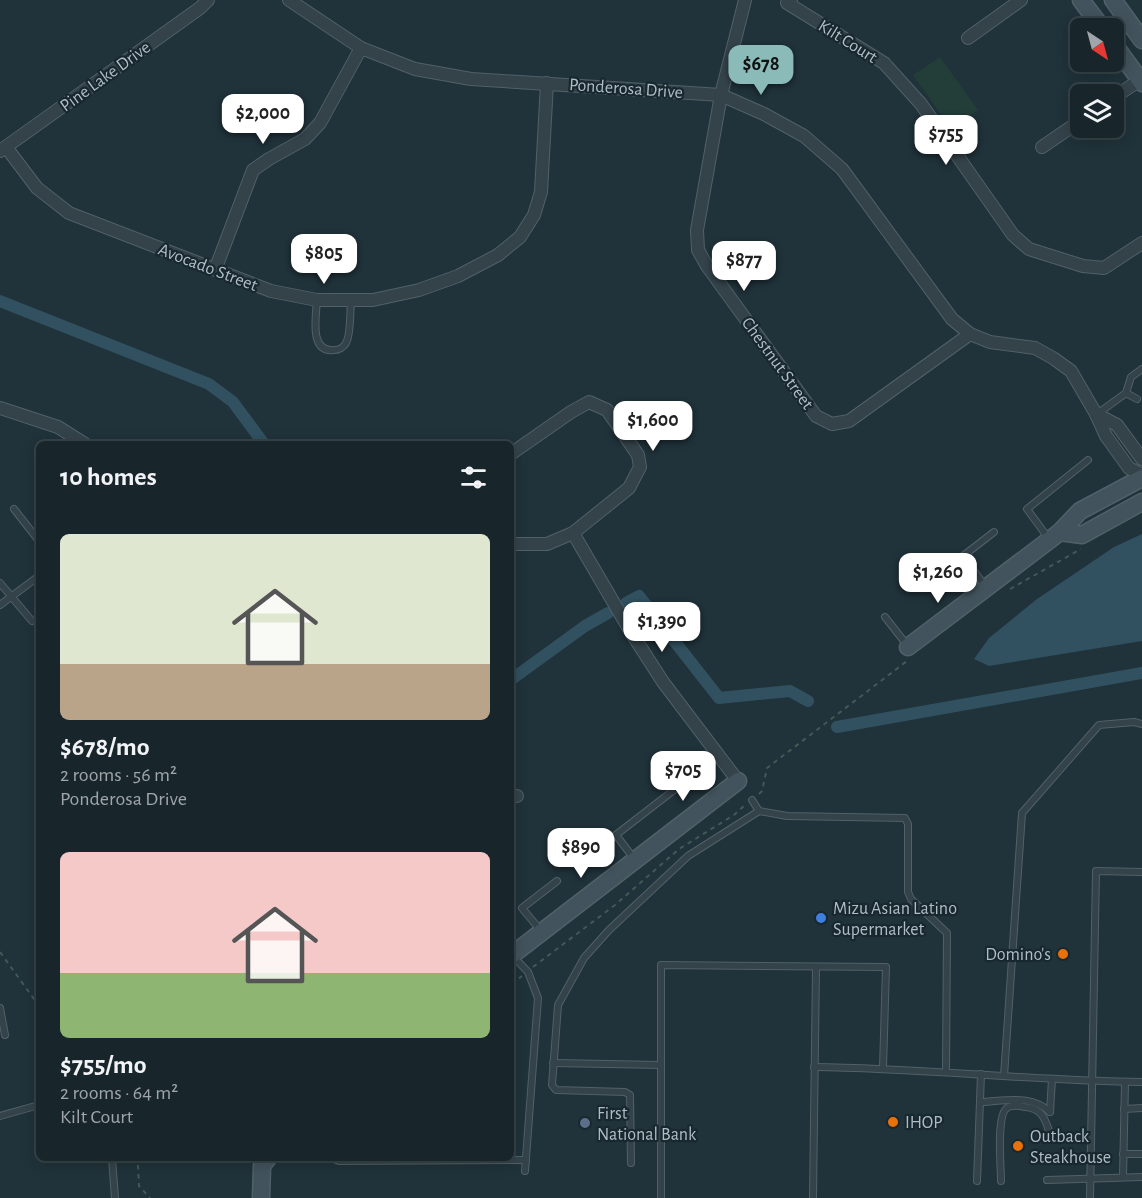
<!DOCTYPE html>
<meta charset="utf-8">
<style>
:root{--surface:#18262c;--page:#253238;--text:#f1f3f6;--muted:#9fa5a9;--line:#364348;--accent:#8bbbb9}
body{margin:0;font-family:"Alegreya Sans",sans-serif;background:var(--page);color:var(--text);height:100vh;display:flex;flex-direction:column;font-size:22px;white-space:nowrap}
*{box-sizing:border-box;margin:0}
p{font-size:20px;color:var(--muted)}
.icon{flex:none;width:33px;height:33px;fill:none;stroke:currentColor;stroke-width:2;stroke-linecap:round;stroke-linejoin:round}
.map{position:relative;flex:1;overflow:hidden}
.details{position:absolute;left:36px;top:441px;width:478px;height:720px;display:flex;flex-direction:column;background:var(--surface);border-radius:9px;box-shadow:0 3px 15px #0003,0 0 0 2px var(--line)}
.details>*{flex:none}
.needle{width:39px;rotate:144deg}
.controls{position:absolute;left:1070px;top:18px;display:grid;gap:12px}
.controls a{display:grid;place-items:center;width:54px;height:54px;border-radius:9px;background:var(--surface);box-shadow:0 3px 15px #0003,0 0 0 2px var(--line);font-size:30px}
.price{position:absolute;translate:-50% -51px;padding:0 14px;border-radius:12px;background:#fff;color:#222;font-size:20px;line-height:39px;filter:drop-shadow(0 2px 3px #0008)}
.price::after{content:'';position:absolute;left:50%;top:36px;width:18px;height:14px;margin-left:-9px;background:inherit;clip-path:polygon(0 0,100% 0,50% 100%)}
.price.selected{background:var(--accent);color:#111}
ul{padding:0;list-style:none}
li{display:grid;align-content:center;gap:12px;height:318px;padding:0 24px}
li span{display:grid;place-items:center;height:186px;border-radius:9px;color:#555}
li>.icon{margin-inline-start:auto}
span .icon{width:108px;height:108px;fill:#fffc;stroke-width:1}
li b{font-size:26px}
h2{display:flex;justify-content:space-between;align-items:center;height:72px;padding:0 24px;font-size:26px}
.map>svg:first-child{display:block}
</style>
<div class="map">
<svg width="1142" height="1198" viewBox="0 0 1142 1198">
<rect width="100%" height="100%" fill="#20323a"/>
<polygon fill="#233d38" points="940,57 978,110 951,129 913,75"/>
<polygon fill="#315160" points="1142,534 1142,641 989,666 974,659 989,638 1037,599 1114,547"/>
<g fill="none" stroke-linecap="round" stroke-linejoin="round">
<g stroke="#315160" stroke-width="12">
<polyline points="0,301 209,384 233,402 264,444"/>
<polyline points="626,603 639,596 719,698 790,691 808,701"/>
<polyline points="512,679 585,626 608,613"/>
<polyline points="837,727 1142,673"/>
</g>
<g stroke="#516168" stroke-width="8">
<g id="service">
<path d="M317,300C316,316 309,353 334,350C339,350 344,347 346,343C351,335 350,311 351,300"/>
<polyline points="1126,393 1131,377 1142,369"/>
<polyline points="1097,414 1126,393 1137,399"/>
<polyline points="14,509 39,541"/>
<polyline points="1049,539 1027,509 1088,460"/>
<polyline points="963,556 994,532"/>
<polyline points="931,580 963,556 985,586"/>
<polyline points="0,583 32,621"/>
<polyline points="0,605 39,576"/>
<polyline points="885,617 907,645"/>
<polyline points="752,800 759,811 787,816 905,818 908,824 908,892 911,899 947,933 946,1072"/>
<polyline points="616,835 635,860"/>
<polyline points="577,865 718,756"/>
<polyline points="541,931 522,908 557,881"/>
<polyline points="512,955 528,972 538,998 525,1171"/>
<polyline points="0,1008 5,1035"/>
<polyline points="553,1063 661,1065"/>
<path d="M814,1067C924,1068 1033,1081 1142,1082"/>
<polyline points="1004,1076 1022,813 1099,725 1134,722 1142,724"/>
<path d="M981,1102C1005,1101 1031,1094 1050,1112"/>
<polyline points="1124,1109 1142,1108"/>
<polyline points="1050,1112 1052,1079"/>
<polyline points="0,1116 39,1105"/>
<polyline points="1123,1154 1142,1154"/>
<polyline points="112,1158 115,1198"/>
<polyline points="331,1158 339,1161 526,1160"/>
<polyline points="631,1163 630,1095 625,1092 556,1090 552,1085 558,1005 584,958 609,930 688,856 759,811"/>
<polyline points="1123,1177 1125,1082"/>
<polyline points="1047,1180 1142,1177"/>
<polyline points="977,1181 981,1074"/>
<path d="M1001,1181C1001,1167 996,1115 1007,1108C1012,1104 1020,1106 1025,1107C1041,1108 1045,1118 1049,1131"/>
<polyline points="661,1198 661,965 886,967 883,1068"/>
<polyline points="813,1198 816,967"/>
<polyline points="1090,1198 1096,871 1142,872"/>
</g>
</g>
<g stroke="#516168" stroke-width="14">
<g id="minor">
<polyline points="289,0 361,48 415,69 471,79 721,95 764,114 804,136 842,169 952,319 970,334 990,342 1035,348 1053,358 1071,371 1096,414 1106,436 1129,468 1142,475"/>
<polyline points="745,0 721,95 697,230 698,250 707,266 816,416 832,424 849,421 970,334"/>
<polyline points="791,0 787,3 884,63 921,104 1013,235 1029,249 1083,266 1104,268 1142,243"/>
<polyline points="968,38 1021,0"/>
<polyline points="1113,98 1140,80"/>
<polyline points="6,147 37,188 69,213 271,291 317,300 373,300 419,290 458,276 498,255 520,237 534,215 541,192 547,83"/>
<polyline points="1042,147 1080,121"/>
<polyline points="0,151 200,8 208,0"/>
<polyline points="215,270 253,170 269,159 305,139 320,123 361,48"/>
<polyline points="0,408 58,427 85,444"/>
<polyline points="1096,414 1117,425 1142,459"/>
<polyline points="512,453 571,412 589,402 607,410 638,455 640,467 629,488 573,533 547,544 512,544"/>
<polyline points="573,533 632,634 663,682 738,781"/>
<polyline points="512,796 517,796"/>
</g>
</g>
<g stroke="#516168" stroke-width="19">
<g id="secondary">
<polyline points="1081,0 1102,28"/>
<polyline points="1113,0 1142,40"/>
<polyline points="1113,43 1142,83"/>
<polyline points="1060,532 1082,535 1142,502"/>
<polyline points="908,647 1060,532 1080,511 1142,478"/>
<polyline points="512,955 738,781"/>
<polyline points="261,1198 262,1166 268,1158"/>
</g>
</g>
<g stroke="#425956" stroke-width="2" stroke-dasharray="4.5 4.5" stroke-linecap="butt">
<polyline points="1010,589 1081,549"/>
<polyline points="759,794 762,791 767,768 907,661"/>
<polyline points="0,952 39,1006"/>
<polyline points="533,967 615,905 679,849 734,815 745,805"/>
<polyline points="512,984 522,976"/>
<polyline points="138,1165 139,1186 150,1198"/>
</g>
<use href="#service" stroke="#34434a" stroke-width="6"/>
<use href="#minor" stroke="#34434a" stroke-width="12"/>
<use href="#secondary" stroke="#42535d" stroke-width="16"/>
</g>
<circle fill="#3f7fe0" stroke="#19282f" stroke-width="2" cx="821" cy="918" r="6"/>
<g fill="#e8710a" stroke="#19282f" stroke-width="2">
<circle cx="1063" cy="954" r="6"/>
<circle cx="893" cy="1122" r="6"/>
<circle cx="1018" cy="1146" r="6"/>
</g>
<circle fill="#5c6f8a" stroke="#19282f" stroke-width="2" cx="585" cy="1123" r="6"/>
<g text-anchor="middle" stroke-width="4.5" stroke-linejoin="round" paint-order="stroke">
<g font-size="18" fill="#aebec7" stroke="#19282f">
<text transform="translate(848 41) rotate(32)" y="6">Kilt Court</text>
<text transform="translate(105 76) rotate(-36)" y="6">Pine Lake Drive</text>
<text transform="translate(626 88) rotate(4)" y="6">Ponderosa Drive</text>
<text transform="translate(208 267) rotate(21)" y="6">Avocado Street</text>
<text transform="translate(778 363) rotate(54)" y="6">Chestnut Street</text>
</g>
<g font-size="18" fill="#aebec7" stroke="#19282f" text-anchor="start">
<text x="833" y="914">Mizu Asian Latino<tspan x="833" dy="21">Supermarket</tspan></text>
<text x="1051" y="960" text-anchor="end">Domino's</text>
<text x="597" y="1119">First<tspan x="597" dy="21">National Bank</tspan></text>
<text x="905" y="1128">IHOP</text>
<text x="1030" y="1142">Outback<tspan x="1030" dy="21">Steakhouse</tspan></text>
</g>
</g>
</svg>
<div class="controls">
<a><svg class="needle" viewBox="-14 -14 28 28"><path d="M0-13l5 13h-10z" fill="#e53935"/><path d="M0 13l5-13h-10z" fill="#9fa5a9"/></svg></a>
<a><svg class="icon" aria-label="layers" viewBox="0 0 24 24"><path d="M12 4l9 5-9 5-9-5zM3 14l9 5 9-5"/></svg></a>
</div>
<b class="price selected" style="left:761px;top:96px">$678</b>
<b class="price" style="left:263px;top:145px">$2,000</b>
<b class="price" style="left:946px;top:166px">$755</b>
<b class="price" style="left:324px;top:285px">$805</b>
<b class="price" style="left:744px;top:292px">$877</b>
<b class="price" style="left:653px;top:452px">$1,600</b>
<b class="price" style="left:938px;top:604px">$1,260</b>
<b class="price" style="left:662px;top:653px">$1,390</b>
<b class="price" style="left:683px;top:802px">$705</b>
<b class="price" style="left:581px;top:879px">$890</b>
<section class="details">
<h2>10 homes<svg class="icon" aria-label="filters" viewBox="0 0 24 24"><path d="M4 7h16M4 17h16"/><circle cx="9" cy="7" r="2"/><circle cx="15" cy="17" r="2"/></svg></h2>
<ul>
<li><span style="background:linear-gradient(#dfe7d0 70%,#b9a48a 0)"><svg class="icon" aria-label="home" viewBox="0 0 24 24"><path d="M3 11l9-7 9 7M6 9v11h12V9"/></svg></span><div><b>$678/mo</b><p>2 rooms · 56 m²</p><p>Ponderosa Drive</p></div></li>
<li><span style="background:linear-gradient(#f6c9c9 65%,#8fb573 0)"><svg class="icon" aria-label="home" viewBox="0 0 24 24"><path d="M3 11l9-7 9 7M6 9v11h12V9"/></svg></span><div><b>$755/mo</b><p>2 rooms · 64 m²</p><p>Kilt Court</p></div></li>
</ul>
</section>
</div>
